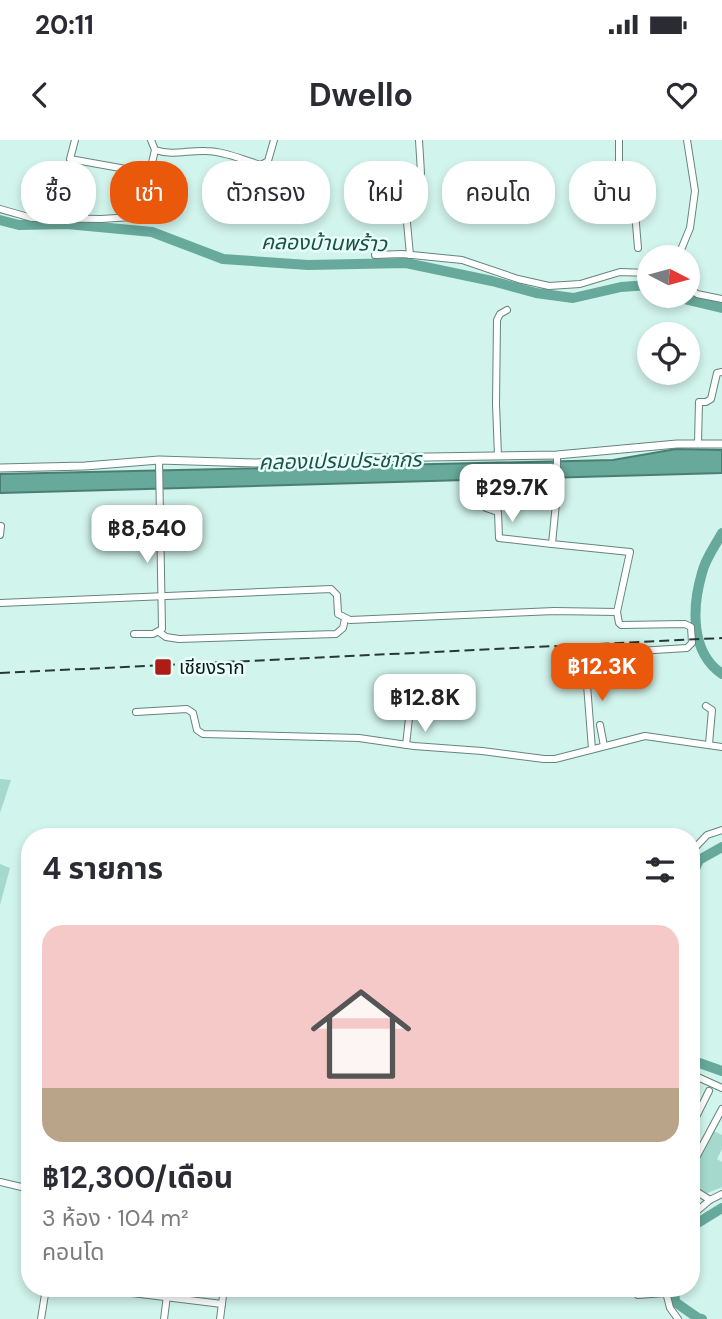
<!DOCTYPE html>
<html lang="th">
<meta charset="utf-8">
<style>
:root{--surface:#fff;--page:#f2f2f3;--text:#2b2b33;--muted:#7c7c81;--line:#e1e1e2;--accent:#ea580c}
body{margin:0;font-family:"DM Sans","Noto Sans Thai",sans-serif;background:var(--page);color:var(--text);height:100vh;display:flex;flex-direction:column;font-size:26px;white-space:nowrap}
*{box-sizing:border-box;margin:0}
p{font-size:23px;color:var(--muted)}
.icon{flex:none;width:38px;height:38px;fill:none;stroke:currentColor;stroke-width:2;stroke-linecap:round;stroke-linejoin:round}
.map{position:relative;flex:1;overflow:hidden}
.panel{position:absolute;left:21px;top:688px;width:679px;height:469px;display:flex;flex-direction:column;background:var(--surface);border-radius:28px;box-shadow:0 4px 10px #0003}
.panel>*{flex:none}
.guide{position:absolute;left:21px;top:21px;width:681px;height:63px;display:flex;gap:14px}
.needle{width:46px;rotate:96deg}
.buttons{position:absolute;left:637px;top:105px;display:grid;gap:14px}
.buttons a{display:grid;place-items:center;width:63px;height:63px;border-radius:50%;background:var(--surface);box-shadow:0 4px 10px #0003;font-size:35px}
.price{position:absolute;translate:-50% -60px;padding:0 16px;border-radius:14px;background:#fff;color:#222;font-size:23px;line-height:46px;filter:drop-shadow(0 2px 4px #0008)}
.price::after{content:'';position:absolute;left:50%;top:42px;width:21px;height:16px;margin-left:-10px;background:inherit;clip-path:polygon(0 0,100% 0,50% 100%)}
.price.selected{background:var(--accent);color:#fff}
ul{padding:0;list-style:none}
li{display:grid;align-content:center;gap:14px;height:371px;padding:0 21px}
li+li{border-top:2px solid var(--line)}
li span{display:grid;place-items:center;height:217px;border-radius:21px;color:#555}
li>.icon{margin-inline-start:auto}
span .icon{width:126px;height:126px;fill:#fffc;stroke-width:1}
li b{font-size:30px}
h2{display:flex;justify-content:space-between;align-items:center;height:84px;padding:0 21px;font-size:30px}
.tag{padding:0 24px;border-radius:28px;background:var(--surface);box-shadow:0 4px 10px #0003;font-size:24px;line-height:63px}
.tag.selected{background:var(--accent);color:#fff}
.status{display:flex;justify-content:space-between;align-items:center;height:49px;padding:0 35px;background:var(--surface);direction:ltr}
.status svg{height:19px;fill:currentColor}
header{display:flex;justify-content:space-between;align-items:center;height:91px;padding:0 21px;background:var(--surface);font-size:32px;font-weight:700}
.map>svg:first-child{display:block}
</style>
<div class="status"><b>20:11</b><svg viewBox="0 0 49 12"><path d="M0 12V9h3v3zM5 12V6h3v6zM10 12V3h3v9zM15 12V0h3v12zM26 1h20v11H26zM47 4h2v5h-2z"/></svg></div>
<header><svg class="icon" aria-label="back" viewBox="0 0 24 24"><path d="M15 5l-7 7 7 7"/></svg>Dwello<svg class="icon" aria-label="heart" viewBox="0 0 24 24"><path d="M12 20l-8-8c-3-5 5-10 8-4 3-6 11-1 8 4z"/></svg></header>
<div class="map">
<svg width="722" height="1179" viewBox="0 0 722 1179">
<rect width="100%" height="100%" fill="#d1f4ec"/>
<g fill="#a5d9cd">
<polygon points="0,639 11,640 0,673"/>
<polygon points="0,724 10,728 0,765"/>
<polygon points="712,990 722,995 722,1009 717,1019 722,1022 722,1047 705,1054 691,1045 691,1029"/>
</g>
<polygon fill="#67a99b" stroke="#4b7e73" stroke-width="2" points="676,309 722,310 722,333 0,353 0,334 613,320"/>
<g fill="none" stroke-linecap="round" stroke-linejoin="round">
<g stroke="#67a99b" stroke-width="10">
<polyline points="0,80 19,85 67,84 152,92 223,119 308,125 406,123 492,141 536,153 573,158 621,147 649,145"/>
<polyline points="680,156 688,160 722,168"/>
<path d="M722,393C715,406 705,419 702,433C692,467 690,512 722,534"/>
<polyline points="691,737 699,720 722,707"/>
<polyline points="691,920 722,931"/>
<polyline points="691,1092 696,1084 722,1068"/>
<polyline points="674,1148 675,1162 698,1178 702,1179"/>
</g>
<g stroke="#65857e" stroke-width="8">
<g id="minor">
<polyline points="75,0 70,19 137,31"/>
<polyline points="619,0 619,45 623,59 635,72 638,108"/>
<path d="M155,10C173,16 188,10 206,11C224,11 243,20 261,25L268,21L274,0"/>
<polyline points="0,69 32,78 101,79 132,77 141,69 155,10 151,0"/>
<polyline points="375,115 402,114 462,120 518,139 549,146 580,144 620,132 649,133"/>
<polyline points="410,115 405,61 407,40 417,40 421,33 419,0"/>
<polyline points="678,117 690,88 695,51 687,0"/>
<polyline points="688,147 697,154 722,159"/>
<polyline points="698,303 699,262 706,262 711,259 717,233 722,232"/>
<polyline points="498,316 496,264 497,180 500,174 507,170"/>
<polyline points="557,350 557,315"/>
<polyline points="557,353 552,404 630,412 617,472 619,483 621,485 685,484 691,487 692,503 687,508 589,514 586,532 592,609"/>
<polyline points="478,361 486,368 498,372 499,398 552,404"/>
<polyline points="0,395 1,386"/>
<polyline points="0,463 331,449 337,455 338,474 350,480 554,471 617,472"/>
<polyline points="159,492 166,497 179,499 336,494 343,488 345,479"/>
<polyline points="134,494 153,494 162,489 159,320"/>
<polyline points="706,566 712,570 709,604"/>
<polyline points="136,572 187,569 193,573 197,590 203,594 359,598 414,606 482,611 544,619 555,619 645,596 722,607"/>
<polyline points="600,585 604,606"/>
<polyline points="406,605 413,543"/>
<polyline points="691,712 707,695 722,690"/>
<polyline points="691,934 722,948"/>
<polyline points="691,987 709,951"/>
<polyline points="691,1027 722,969"/>
<polyline points="0,1042 30,1049"/>
<polyline points="691,1048 710,1060"/>
<polyline points="691,1076 710,1060 722,1054"/>
<polyline points="91,1148 222,1164"/>
<polyline points="665,1148 670,1168 678,1179"/>
<polyline points="638,1155 665,1153"/>
<polyline points="41,1179 46,1148"/>
<polyline points="164,1179 168,1148"/>
<polyline points="220,1179 224,1148"/>
</g>
</g>
<g stroke="#65857e" stroke-width="9">
<polyline id="tertiary" points="0,328 85,326 159,320 255,323 363,318 557,315 677,304 722,304"/>
</g>
<use href="#minor" stroke="#fff" stroke-width="6"/>
<use href="#tertiary" stroke="#fff" stroke-width="7"/>
<polyline stroke="#283834" stroke-width="2" stroke-dasharray="10 5" stroke-linecap="butt" points="0,533 722,498"/>
</g>
<rect fill="#ad1d15" stroke="#e9fef9" stroke-width="2.5" x="154" y="518" width="18" height="18" rx="3.5"/>
<g text-anchor="middle" stroke-width="5" stroke-linejoin="round" paint-order="stroke">
<g font-size="19" fill="#0b1815" stroke="#e9fef9" text-anchor="start">
<text x="179" y="534">เชียงราก</text>
</g>
<g font-size="21" font-style="italic" fill="#1a5248" stroke="#e9fef9">
<text transform="translate(324 103) rotate(1)" y="7">คลองบ้านพร้าว</text>
<text transform="translate(340 321) rotate(-1)" y="7">คลองเปรมประชากร</text>
</g>
</g>
</svg>
<div class="buttons">
<a><svg class="needle" viewBox="-14 -14 28 28"><path d="M0-13l5 13h-10z" fill="#e53935"/><path d="M0 13l5-13h-10z" fill="#7c7c81"/></svg></a>
<a><svg class="icon" aria-label="locate" viewBox="0 0 24 24"><circle cx="12" cy="12" r="6"/><path d="M12 2v4M12 18v4M2 12h4M18 12h4"/></svg></a>
</div>
<b class="price" style="left:512px;top:384px">฿29.7K</b>
<b class="price" style="left:147px;top:425px">฿8,540</b>
<b class="price selected" style="left:602px;top:563px">฿12.3K</b>
<b class="price" style="left:425px;top:594px">฿12.8K</b>
<div class="guide">
<a class="tag">ซื้อ</a>
<a class="tag selected">เช่า</a>
<a class="tag">ตัวกรอง</a>
<a class="tag">ใหม่</a>
<a class="tag">คอนโด</a>
<a class="tag">บ้าน</a>
</div>
<section class="panel">
<h2>4 รายการ<svg class="icon" aria-label="filters" viewBox="0 0 24 24"><path d="M4 7h16M4 17h16"/><circle cx="9" cy="7" r="2"/><circle cx="15" cy="17" r="2"/></svg></h2>
<ul>
<li><span style="background:linear-gradient(#f6c9c9 75%,#b9a48a 0)"><svg class="icon" aria-label="home" viewBox="0 0 24 24"><path d="M3 11l9-7 9 7M6 9v11h12V9"/></svg></span><div><b>฿12,300/เดือน</b><p>3 ห้อง · 104 m²</p><p>คอนโด</p></div></li>
</ul>
</section>
</div>
